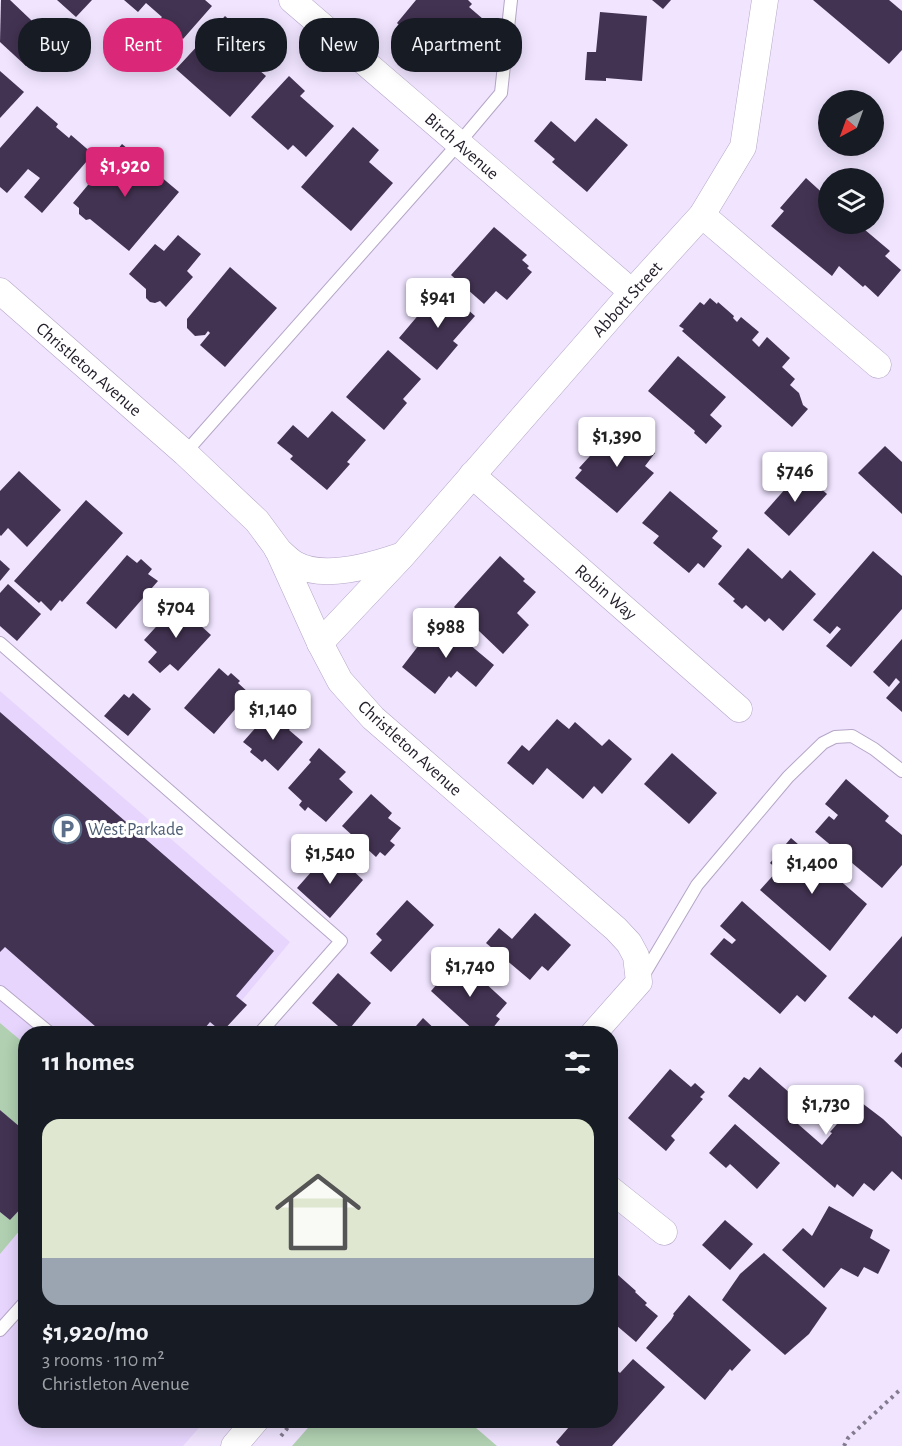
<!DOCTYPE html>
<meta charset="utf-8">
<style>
:root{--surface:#171b24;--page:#20242c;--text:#f1f3f6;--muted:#9ea1a6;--line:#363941;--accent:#db2777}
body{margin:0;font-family:"Alegreya Sans",sans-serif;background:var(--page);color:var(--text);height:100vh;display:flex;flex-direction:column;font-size:22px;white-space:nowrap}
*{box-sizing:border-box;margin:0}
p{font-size:20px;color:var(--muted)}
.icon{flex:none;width:33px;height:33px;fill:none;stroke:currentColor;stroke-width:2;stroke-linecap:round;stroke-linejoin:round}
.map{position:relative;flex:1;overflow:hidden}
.panel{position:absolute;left:18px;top:1026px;width:600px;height:402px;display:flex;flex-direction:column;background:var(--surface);border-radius:24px;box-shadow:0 3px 15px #0003}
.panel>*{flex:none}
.hud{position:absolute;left:18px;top:18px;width:600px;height:54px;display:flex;gap:12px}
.needle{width:39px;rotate:221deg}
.tools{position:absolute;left:818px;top:90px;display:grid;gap:12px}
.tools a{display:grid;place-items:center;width:66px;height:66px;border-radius:50%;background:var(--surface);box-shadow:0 3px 15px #0003;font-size:30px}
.price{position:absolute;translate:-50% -51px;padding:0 14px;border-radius:6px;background:#fff;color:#222;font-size:20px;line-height:39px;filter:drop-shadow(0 2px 3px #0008)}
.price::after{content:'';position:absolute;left:50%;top:36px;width:18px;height:14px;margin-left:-9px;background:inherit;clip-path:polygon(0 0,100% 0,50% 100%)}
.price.current{background:var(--accent);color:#fff}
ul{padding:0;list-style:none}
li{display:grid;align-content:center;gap:12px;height:318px;padding:0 24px}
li+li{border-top:2px solid var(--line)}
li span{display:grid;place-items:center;height:186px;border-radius:18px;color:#555}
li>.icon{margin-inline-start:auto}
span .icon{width:108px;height:108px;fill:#fffc;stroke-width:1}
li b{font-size:26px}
h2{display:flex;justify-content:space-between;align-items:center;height:72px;padding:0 24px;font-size:26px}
.tag{padding:0 21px;border-radius:24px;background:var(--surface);box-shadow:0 3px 15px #0003;font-size:21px;line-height:54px}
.tag.current{background:var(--accent);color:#fff}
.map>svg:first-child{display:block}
</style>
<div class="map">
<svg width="902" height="1446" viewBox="0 0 902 1446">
<rect width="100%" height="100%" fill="#f0e4ff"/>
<polygon fill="#e7d5fd" points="0,691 290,942 215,1033 26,1034 26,1420 205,1421 183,1446 0,1446"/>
<g fill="#b0d0b1">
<polygon points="0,1023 25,1044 25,1132 0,1110"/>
<polygon points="25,1203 25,1224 0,1254 0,1212 10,1220"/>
<polygon points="314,1421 468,1421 497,1446 292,1446"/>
</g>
<g fill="#423352">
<polygon points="1,0 10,0 51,39 26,66 0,42"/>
<polygon points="57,0 92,0 76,17"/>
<polygon points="124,0 205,0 212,6 183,39 160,19 162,17 146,3 138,12"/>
<polygon points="416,0 468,0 472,4 469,7 490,25 482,35 485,38 461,66 439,46 437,49 426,39 420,46 397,23"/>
<polygon points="652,0 671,0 663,9"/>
<polygon points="813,0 889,0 902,11 902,50 889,64"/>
<polygon points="600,12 647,16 642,81 606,78 606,81 585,80 587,52 596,52"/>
<polygon points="225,16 250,38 238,52 266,76 230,117 176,69"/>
<polygon points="0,71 24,92 0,118"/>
<polygon points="289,76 305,91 300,96 334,126 306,157 293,145 288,150 251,117"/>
<polygon points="37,106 58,124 56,127 69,138 71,135 93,154 42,213 24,197 40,178 28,169 7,193 0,187 0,148"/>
<polygon points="596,118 628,145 587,192 552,162 555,159 534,141 551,121 575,142"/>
<polygon points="353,127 379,150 369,162 393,183 351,231 301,187"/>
<polygon points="122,144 179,192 129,251 90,219 86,220 79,214 79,208 73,203"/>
<polygon points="806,178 828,198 828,224 858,224 890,251 885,256 901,270 878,297 865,285 863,287 839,266 832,276 771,226 784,211 780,208"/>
<polygon points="494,227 527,255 522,260 529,266 527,268 532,272 507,300 496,291 484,304 451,275"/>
<polygon points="178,235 201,254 187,271 193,277 166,307 160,301 155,303 150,302 146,298 146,289 129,274 155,244 164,251"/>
<polygon points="230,267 277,308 225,367 200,345 210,333 208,331 205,335 195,336 187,328 187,319"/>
<polygon points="442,287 475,316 453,341 458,345 437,370 399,338"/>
<polygon points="710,298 717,304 718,302 734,316 733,318 737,322 741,317 759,332 752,340 759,347 767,337 790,358 782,367 795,379 790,385 799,393 803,405 808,409 792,427 682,331 684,329 679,326 700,302 704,305"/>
<polygon points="388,350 421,379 403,399 407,403 384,430 346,397"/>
<polygon points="678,356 726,397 710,415 722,426 706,444 694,433 695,431 648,391"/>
<polygon points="332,411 366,440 347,462 350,464 327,490 290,459 293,456 277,443 293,425 308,438"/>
<polygon points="620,423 655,453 645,466 654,473 617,513 575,478 582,470 579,468"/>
<polygon points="885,446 902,462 902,514 858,473"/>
<polygon points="19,471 61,510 27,547 8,528 1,536 0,535 0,491"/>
<polygon points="801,471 827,494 789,536 764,513"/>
<polygon points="670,491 718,531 712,538 722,546 704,568 698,563 689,573 653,543 659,536 642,523"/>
<polygon points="86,500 123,533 62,602 60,600 51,611 41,601 39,603 14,581"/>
<polygon points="748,548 782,579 790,570 816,594 783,631 769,618 765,622 746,605 742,609 733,601 735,599 718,584"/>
<polygon points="873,551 902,576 902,609 851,667 826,646 841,629 837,626 830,634 813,620"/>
<polygon points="127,555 137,563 141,559 152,569 148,574 158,581 116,629 86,603"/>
<polygon points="500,556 525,579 523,581 536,592 517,613 529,625 503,654 454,607"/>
<polygon points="0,560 10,569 0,581"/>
<polygon points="8,584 41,614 17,641 0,626 0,593"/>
<polygon points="176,605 187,616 193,610 204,620 200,625 211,635 178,671 170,664 160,673 148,662 157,652 144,640"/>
<polygon points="439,619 494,665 476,687 457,671 451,678 449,676 435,694 402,667"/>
<polygon points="902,639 902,712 886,698 900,682 896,678 889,687 873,672"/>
<polygon points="219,668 228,676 231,673 240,681 238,683 249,693 214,734 184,708"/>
<polygon points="133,693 151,709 128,736 104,716 124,694 129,698"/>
<polygon points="272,709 292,726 289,730 303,742 278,771 265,759 262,762 250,752 252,749 243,742"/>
<polygon points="0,712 274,951 236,996 247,1005 222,1032 210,1022 200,1034 104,1034 5,947 0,952"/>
<polygon points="557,719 569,729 575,722 602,746 609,739 632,759 602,794 594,786 583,799 547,768 533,785 507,763 522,745 529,751"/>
<polygon points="319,748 346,772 339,779 353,792 326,822 308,807 305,811 299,805 302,801 288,788 311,762 309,760"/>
<polygon points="672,753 717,793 689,824 644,784"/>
<polygon points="846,779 889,816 885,821 902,835 902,865 882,888 815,832 829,816 834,820 838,815 825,804"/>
<polygon points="371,794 392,813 388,818 401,828 390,841 395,845 385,856 380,852 376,857 342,826"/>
<polygon points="791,838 867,904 830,951 760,890 778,870 770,863"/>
<polygon points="327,854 343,869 347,865 363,880 330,918 297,888"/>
<polygon points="407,900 434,925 391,972 370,953 382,940 376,934"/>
<polygon points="742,901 827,976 805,1002 797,995 780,1014 710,954 724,938 732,944 736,940 720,926"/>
<polygon points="535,913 571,945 548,971 542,966 530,980 486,943 499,928 512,939"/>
<polygon points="902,936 902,1028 897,1034 874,1015 872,1018 848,998"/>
<polygon points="459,959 507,1003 496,1016 500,1019 488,1034 478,1034 431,991"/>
<polygon points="338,973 371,1003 346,1033 312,1003"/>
<polygon points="423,1018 440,1034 409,1034"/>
<polygon points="902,1052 902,1068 894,1061"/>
<polygon points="760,1067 806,1107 799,1115 802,1118 798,1124 822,1145 832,1133 830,1132 858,1100 883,1119 902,1137 902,1180 892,1171 874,1191 864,1183 853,1197 837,1184 835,1188 728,1096 744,1077 749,1080"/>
<polygon points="670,1069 691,1087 695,1083 705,1092 700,1097 703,1099 671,1136 675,1140 666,1151 628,1118"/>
<polygon points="0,1110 26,1132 26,1203 10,1220 0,1212"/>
<polygon points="735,1124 780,1163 757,1189 730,1164 726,1168 709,1153"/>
<polygon points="829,1206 873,1230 870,1238 890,1250 878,1274 864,1267 858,1277 841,1268 824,1288 782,1250 803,1228 812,1236"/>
<polygon points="725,1220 753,1244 730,1270 702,1245"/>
<polygon points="764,1253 827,1308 809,1334 785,1355 722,1300 740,1274"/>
<polygon points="618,1275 636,1291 635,1292 647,1303 645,1305 658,1316 636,1342 610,1320 610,1283"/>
<polygon points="689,1295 751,1350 732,1371 730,1369 705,1400 646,1348 671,1320 674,1315 673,1314"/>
<polygon points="633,1359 665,1387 612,1446 560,1446 556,1442 575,1420 610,1420 610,1370 613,1367 620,1373"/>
</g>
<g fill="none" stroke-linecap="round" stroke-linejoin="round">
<g stroke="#b5a6c6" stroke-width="14">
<g id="lane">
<polyline points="185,453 459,143 501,93 511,0"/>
<polyline points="0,643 341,941 259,1034"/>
<polyline points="643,976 697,885 788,777 823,743 835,737 852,736 874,749 902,771"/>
<polyline points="0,992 51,1034"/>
<polyline points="0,1330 26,1301"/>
</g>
</g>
<g stroke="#b5a6c6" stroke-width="27">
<g id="street">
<polyline points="292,0 632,292"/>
<polyline points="702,215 878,365"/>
<polyline points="0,291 185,453 257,521 277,548 320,643 340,681 373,718 616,929 629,943 636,956 639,982 593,1034"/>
<polyline points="472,475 739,709"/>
<path d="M277,549C282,553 288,560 295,564C324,580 371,566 400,556"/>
<polyline points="320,643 403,555 632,292 702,215 743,147 765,0"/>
<polyline points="610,1189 664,1232"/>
<polyline points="234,1446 256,1420"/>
</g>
</g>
<g stroke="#837b8e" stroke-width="4" stroke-dasharray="3 4.5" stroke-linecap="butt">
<polyline points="281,1436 294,1420"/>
<polyline points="844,1446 848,1438 902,1388"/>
</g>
<use href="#lane" stroke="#fff" stroke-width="12"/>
<use href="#street" stroke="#fff" stroke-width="26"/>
</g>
<defs>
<g id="parking-ring" transform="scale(1.5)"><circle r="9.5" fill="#fff" stroke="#5c6f8a" stroke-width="1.5"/><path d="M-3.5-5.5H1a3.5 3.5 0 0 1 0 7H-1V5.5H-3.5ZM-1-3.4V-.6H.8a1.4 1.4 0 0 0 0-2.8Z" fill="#5c6f8a"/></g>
</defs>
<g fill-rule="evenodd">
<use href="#parking-ring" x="67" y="829"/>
</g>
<g text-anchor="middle" stroke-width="6" stroke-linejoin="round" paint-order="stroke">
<g font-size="18" fill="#221d29" stroke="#fff">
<text transform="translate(462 146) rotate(41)" y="6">Birch Avenue</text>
<text transform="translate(627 299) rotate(-48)" y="6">Abbott Street</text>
<text transform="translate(89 369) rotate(41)" y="6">Christleton Avenue</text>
<text transform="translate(606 592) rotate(41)" y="6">Robin Way</text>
<text transform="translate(410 748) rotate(42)" y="6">Christleton Avenue</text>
</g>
<g font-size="18" fill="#4e5e75" stroke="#fff" text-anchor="start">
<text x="88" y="835">West Parkade</text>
</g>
</g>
</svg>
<div class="tools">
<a><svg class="needle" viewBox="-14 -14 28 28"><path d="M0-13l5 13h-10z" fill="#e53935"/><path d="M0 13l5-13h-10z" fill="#9ea1a6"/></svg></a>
<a><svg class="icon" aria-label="layers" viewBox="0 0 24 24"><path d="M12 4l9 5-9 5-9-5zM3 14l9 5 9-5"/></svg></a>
</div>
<b class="price current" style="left:125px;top:198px">$1,920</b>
<b class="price" style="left:438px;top:329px">$941</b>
<b class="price" style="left:617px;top:468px">$1,390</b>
<b class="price" style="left:795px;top:503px">$746</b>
<b class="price" style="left:176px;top:639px">$704</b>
<b class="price" style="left:446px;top:659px">$988</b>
<b class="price" style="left:273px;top:741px">$1,140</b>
<b class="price" style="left:330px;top:885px">$1,540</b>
<b class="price" style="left:812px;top:895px">$1,400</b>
<b class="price" style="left:470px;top:998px">$1,740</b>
<b class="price" style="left:826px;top:1136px">$1,730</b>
<div class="hud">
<a class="tag">Buy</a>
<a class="tag current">Rent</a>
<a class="tag">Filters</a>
<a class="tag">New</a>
<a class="tag">Apartment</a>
</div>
<section class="panel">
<h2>11 homes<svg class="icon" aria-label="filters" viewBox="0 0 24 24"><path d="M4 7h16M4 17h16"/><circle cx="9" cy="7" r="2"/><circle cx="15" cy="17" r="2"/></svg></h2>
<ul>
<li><span style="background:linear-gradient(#dfe7d0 75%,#9aa5b1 0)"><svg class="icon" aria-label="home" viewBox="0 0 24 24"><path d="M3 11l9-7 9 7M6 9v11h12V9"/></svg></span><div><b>$1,920/mo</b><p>3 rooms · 110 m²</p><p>Christleton Avenue</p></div></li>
</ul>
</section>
</div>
